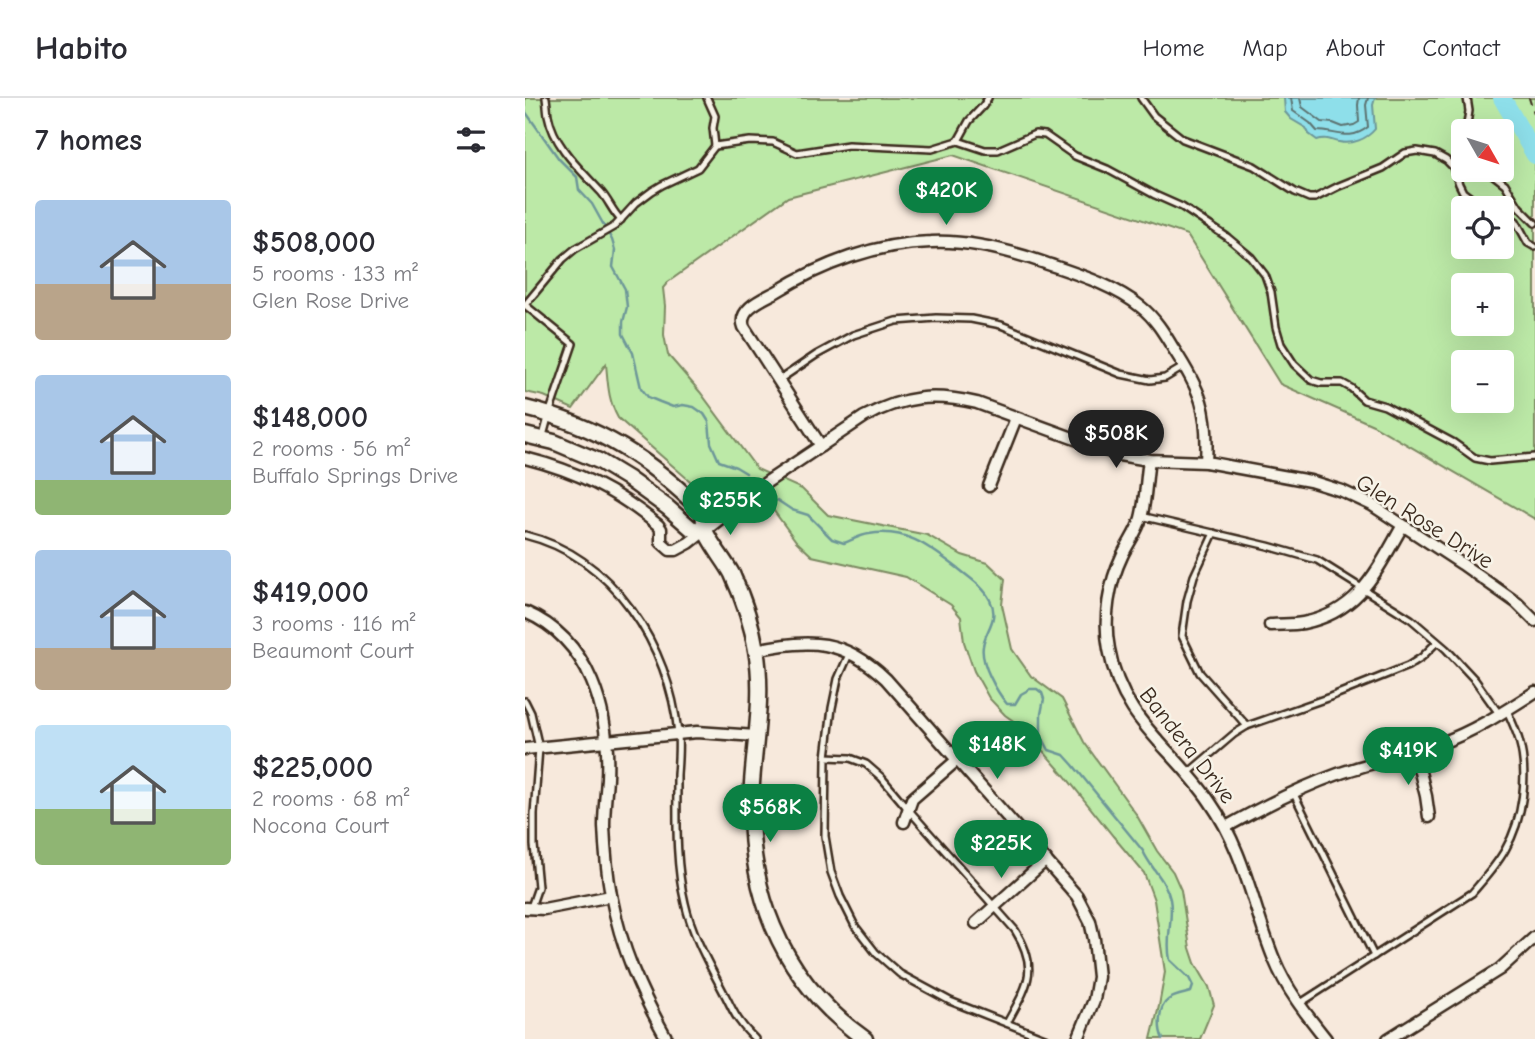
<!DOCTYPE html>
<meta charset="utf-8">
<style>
:root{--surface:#fff;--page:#f2f2f3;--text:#2b2b33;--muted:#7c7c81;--line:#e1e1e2;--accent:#0b8043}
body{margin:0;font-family:"Comic Neue",sans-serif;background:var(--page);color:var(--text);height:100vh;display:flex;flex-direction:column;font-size:26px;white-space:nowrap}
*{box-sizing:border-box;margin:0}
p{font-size:23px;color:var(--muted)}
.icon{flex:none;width:38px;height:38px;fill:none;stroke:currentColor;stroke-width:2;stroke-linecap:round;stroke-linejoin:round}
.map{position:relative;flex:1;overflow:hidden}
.panel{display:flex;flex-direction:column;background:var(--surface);width:525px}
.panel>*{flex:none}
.needle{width:46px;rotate:129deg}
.buttons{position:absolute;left:926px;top:21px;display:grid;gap:14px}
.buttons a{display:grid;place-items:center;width:63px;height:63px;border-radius:7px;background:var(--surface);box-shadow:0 7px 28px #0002;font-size:35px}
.price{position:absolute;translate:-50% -60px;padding:0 16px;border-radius:24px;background:var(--accent);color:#fff;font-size:23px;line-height:46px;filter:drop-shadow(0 2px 4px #0008)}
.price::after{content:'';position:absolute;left:50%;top:42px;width:21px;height:16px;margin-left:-10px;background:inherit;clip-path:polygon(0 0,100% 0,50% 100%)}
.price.active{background:#222;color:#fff}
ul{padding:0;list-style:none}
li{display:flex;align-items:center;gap:21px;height:175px;padding:0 35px}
li span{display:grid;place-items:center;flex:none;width:196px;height:140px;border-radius:7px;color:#555}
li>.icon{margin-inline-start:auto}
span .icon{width:84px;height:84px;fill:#fffc;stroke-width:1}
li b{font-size:30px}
h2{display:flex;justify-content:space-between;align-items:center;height:84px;padding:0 35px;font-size:30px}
header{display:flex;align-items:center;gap:42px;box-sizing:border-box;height:98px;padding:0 35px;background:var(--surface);border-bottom:2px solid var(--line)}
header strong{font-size:33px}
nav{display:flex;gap:38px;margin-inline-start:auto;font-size:24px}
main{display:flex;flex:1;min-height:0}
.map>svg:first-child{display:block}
</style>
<header>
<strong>Habito</strong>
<nav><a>Home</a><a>Map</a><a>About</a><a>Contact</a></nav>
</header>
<main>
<section class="panel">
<h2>7 homes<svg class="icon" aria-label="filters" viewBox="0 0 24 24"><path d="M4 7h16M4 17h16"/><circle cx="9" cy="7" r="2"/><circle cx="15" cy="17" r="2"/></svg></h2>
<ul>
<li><span style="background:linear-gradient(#a9c7e8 60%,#b9a48a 0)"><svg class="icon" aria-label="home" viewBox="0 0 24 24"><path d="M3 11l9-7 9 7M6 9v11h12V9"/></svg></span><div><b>$508,000</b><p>5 rooms · 133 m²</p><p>Glen Rose Drive</p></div></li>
<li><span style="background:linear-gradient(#a9c7e8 75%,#8fb573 0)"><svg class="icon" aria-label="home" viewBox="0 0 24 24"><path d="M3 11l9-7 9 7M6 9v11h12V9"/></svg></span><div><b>$148,000</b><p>2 rooms · 56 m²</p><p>Buffalo Springs Drive</p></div></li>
<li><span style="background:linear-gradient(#a9c7e8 70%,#b9a48a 0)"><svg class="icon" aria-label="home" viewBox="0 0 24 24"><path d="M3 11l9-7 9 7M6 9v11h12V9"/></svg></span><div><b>$419,000</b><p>3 rooms · 116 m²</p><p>Beaumont Court</p></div></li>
<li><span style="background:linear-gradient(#bfe0f5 60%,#8fb573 0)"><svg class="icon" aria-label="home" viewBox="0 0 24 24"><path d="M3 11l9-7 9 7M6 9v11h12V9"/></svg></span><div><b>$225,000</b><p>2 rooms · 68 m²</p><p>Nocona Court</p></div></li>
</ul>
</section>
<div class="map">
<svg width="1010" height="941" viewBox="0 0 1010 941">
<rect width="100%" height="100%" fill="#f7e9dc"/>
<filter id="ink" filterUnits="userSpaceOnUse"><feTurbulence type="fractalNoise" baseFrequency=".0143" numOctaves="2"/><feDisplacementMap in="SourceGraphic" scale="14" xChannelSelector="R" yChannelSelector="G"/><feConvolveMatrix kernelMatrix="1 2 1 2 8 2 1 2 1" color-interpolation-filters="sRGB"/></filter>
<g filter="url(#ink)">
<path fill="#bce9a7" stroke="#7c8a62" stroke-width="2" fill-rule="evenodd" d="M0,0H1010V421L848,327L755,286L662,137L428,57L263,99L143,184L138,190L140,208L139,237L143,257L175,294L232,371L277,391L303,417L402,437L437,457L463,465L480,481L477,507L487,551L506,578L537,601L559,644L611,716L632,753L648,774L656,792L665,850L670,865L684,889L689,907L675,941H626L634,908L640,874L629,802L619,775L588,738L540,678L497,629L480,617L464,600L449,573L439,544L436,519L426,507L381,479L287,458L271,443L243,405L214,386C197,395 191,398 173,390L93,320C83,302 83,286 81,266L48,311L19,298L0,294ZM938,33H976V72H938ZM938,110H976V149H938ZM938,187H976V226H938ZM938,264H976V303H938Z"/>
<path fill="#8edfea" stroke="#6d9798" stroke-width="2" d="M759,0H850L848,7L850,31C842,41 827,47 814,44C805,42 801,39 792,42L784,36L781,30L766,21L760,14Z"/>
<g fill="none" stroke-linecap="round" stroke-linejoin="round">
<g stroke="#5c7270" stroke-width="2">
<path d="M766,0L768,13L785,25L792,33C812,33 824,44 843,29L841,7L843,0"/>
<polyline points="775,0 777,9 797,24 808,25 818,29 829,27 834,24 833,7 834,0"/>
</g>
<g stroke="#6d9798" stroke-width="2.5">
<polyline points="0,13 34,61 52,79 54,92 67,106 87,142 90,152 88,169 100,191 102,209 98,224 98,236 108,255 116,290 123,299 135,304 148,309 158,307 169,309 179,316 184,324 186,345 194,363 211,369 221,375"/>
<path d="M252,402L267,412L283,417L307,441L319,445C327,442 336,437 344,436C382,429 407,451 435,472C446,481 459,489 465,502C475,521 460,532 458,548C455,565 472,594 482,606H490L496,596L505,591H512L517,595L519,601L516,616V637L524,652L539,657L548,667L618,753C626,771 641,782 645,801C649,820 640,840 645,862L664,880L668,888L666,894C659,896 649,897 643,902C633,909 633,931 638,941"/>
</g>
<polyline stroke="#8edfea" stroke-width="18" points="977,0 1010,57"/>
<g stroke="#3b2a1e" stroke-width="10">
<g id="lane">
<path d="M21,0C22,6 22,11 23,17C29,49 56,72 76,94C84,103 87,113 96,122"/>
<polyline points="616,0 629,18 658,41 729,68 770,94 784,100 790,100 814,88 858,70 880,55 892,53 910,56 921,62 928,69 934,86 938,94 946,100 969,110"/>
<polyline points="941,33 944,13 942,0"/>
<polyline points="433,43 444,23 458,8 463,0"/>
<polyline points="190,48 225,43 248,44 272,55 323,47 407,51 433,43 460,52 473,52 510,36 520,37 550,58 582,71 630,97 657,109 702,139 726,159 740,177 746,194 751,229 756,246 769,266 786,282 796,285 817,285 826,290 839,302 860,308 929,345 950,360 965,363 1010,359"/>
<polyline points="962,72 980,86 994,109 1010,125"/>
<polyline points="976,114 991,123 1003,145 1010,149"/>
<polyline points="0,207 38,161 50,151 90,128 111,105 127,93 137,87 173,70 190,48 188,30 190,18 182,0"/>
<polyline points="0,207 48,246 24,316 18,338"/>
<polyline points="254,282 291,257 328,237 371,223 411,220 446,221 476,227 596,276 625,282 640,280 660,268"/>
<polyline points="616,418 743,448 792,462 886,521 921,551 950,582 975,617"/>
<polyline points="689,435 669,478 662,503 657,538 675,575 722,628"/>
<path d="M0,437C89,459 144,548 153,635C154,649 153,664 152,677C152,719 150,764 160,805C167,837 185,868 200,897C205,906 209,917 216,925C220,931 225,936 230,941"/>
<polyline points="325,554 313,581 307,610 301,659 300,738 306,774 315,798 330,828 351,855 375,876 425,903 522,941"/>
<polyline points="0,603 6,615 14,650 9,716 9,747 13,789 6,809"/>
<path d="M301,659L325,660L341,666L356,679L383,711L490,832C515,872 502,888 482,925"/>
<polyline points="662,676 709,636 722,628 805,599 883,568 897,559 912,544"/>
<polyline points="768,694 849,858"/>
<path d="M774,906L947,795C959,781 971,768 980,752C998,721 1004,677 994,642C991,632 986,622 982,612"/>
</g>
</g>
<g stroke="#3b2a1e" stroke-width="15">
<g id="street">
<path d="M296,348L219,229C212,211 238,201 251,194C296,166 352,145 406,144C444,142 483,152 520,165C552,176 589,187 616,209C630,220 639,235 648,250C676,293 684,312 681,364"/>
<path d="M0,360C52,373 92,393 133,427L136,431V444L145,452H151L164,445L242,384L339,319C378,298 409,295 452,305L594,357L624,362L681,364L785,383L817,393L847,407L937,466L992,505L1010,523"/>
<path d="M624,362C621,380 621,401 616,420C612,434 603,445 597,458C584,485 578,521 584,551C597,624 648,649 685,704C720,754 727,807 749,861C761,891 781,916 801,941"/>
<polyline points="464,388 491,320"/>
<path d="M0,514C66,542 85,615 82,680C81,696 79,712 79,728C80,751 82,775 86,797C96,850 116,895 142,941"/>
<path d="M745,527C756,526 767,527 778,525C835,514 852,472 878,427"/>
<path d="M231,552C285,540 319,541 361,581L552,798L565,823L569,841L573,879L569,902L553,941"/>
<polyline points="0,651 172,634 231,638"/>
<polyline points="890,654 901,698 904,719"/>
<polyline points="379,724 387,701 432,662"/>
<path d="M701,729C737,709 774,690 813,676C846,664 882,658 916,645C950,633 980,613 1010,594"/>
<polyline points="0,810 19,811 86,798"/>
<polyline points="451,825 521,762"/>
<polyline points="863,941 975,871 1010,839"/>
</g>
</g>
<g stroke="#3b2a1e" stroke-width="19">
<g id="secondary">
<path d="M0,310C74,328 125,361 179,415C179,420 178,426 180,431C182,441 201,464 207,476C218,500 227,526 231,552C239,596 230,641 227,685C220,788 253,880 340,941"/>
<polyline points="0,337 29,344 74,363 102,380 142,409 166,430 180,433"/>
</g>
</g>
<polyline stroke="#3b2a1e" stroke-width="2" stroke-dasharray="7 5" stroke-linecap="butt" points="1004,0 1010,18"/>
<use href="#lane" stroke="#f7f3e8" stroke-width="5"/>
<use href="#street" stroke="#f7f3e8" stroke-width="10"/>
<use href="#secondary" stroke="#f7f3e8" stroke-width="14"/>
</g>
</g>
<g text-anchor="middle" stroke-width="5" stroke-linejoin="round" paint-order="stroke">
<g font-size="23" fill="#3b2a1e" stroke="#f7f3e8">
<text transform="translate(900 423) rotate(32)" y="8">Glen Rose Drive</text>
<text transform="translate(663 647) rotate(52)" y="8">Bandera Drive</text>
</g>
</g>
</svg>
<div class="buttons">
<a><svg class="needle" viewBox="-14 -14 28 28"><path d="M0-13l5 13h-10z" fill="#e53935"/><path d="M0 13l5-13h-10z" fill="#7c7c81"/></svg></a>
<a><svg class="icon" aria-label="locate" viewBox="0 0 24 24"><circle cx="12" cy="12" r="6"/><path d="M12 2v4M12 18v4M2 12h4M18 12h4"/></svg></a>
<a>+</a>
<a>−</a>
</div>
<b class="price" style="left:421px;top:129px">$420K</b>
<b class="price active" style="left:591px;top:372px">$508K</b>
<b class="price" style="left:205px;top:439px">$255K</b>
<b class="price" style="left:472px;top:683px">$148K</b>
<b class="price" style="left:883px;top:689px">$419K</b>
<b class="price" style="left:245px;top:746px">$568K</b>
<b class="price" style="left:476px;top:782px">$225K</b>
</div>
</main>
